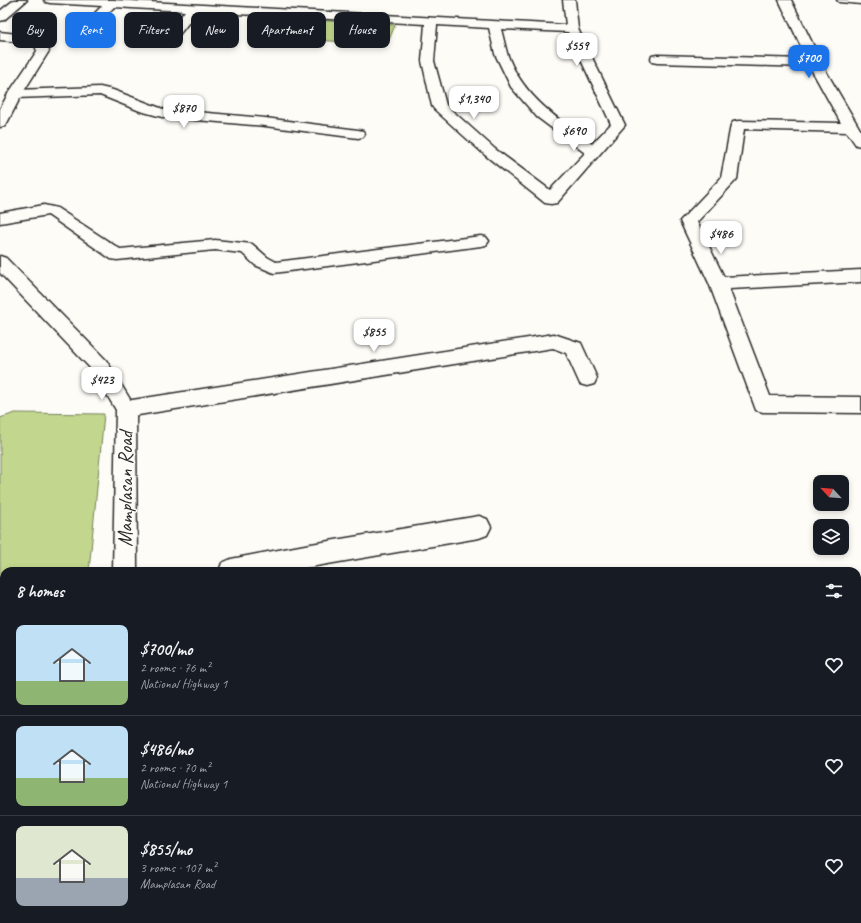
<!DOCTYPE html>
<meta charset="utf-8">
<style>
:root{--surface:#171b24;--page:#20242c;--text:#f1f3f6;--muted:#9ea1a6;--line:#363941;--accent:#1a73e8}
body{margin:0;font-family:Caveat,sans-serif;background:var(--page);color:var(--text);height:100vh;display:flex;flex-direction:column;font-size:15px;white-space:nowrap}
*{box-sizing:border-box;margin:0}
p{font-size:13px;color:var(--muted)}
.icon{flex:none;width:22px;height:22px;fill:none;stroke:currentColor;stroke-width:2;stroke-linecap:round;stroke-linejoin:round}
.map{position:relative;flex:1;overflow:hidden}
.panel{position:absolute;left:0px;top:567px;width:861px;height:356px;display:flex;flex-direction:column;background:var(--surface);border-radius:12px 12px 0 0;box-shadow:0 2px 6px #0003}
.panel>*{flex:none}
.banner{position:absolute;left:12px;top:12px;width:400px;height:36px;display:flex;gap:8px}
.needle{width:26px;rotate:296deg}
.fabs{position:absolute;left:813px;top:475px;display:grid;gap:8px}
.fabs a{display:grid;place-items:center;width:36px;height:36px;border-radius:8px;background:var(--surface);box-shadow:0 2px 6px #0003;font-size:20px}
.price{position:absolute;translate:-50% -34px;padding:0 9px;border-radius:8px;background:#fff;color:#222;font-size:13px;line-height:26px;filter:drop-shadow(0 1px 2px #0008)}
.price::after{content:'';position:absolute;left:50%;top:24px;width:12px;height:9px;margin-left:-6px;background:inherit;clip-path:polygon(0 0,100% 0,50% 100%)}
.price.on{background:var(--accent);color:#fff}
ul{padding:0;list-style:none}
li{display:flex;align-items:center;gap:12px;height:100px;padding:0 16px}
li+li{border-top:1px solid var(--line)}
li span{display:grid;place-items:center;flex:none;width:112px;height:80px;border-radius:8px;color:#555}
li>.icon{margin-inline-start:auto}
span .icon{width:48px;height:48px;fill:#fffc;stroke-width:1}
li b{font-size:17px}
h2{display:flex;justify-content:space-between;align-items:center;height:48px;padding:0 16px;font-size:17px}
.chip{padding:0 14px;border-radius:8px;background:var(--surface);box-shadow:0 2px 6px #0003;font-size:14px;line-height:36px}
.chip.on{background:var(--accent);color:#fff}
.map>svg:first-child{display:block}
</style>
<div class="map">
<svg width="861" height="923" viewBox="0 0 861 923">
<rect width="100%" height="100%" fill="#fdfcf7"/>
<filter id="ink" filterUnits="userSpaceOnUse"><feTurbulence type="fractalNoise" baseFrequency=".025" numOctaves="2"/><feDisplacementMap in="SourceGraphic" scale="8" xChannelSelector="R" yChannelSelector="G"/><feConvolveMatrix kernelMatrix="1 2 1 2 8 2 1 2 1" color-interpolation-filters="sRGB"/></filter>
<g filter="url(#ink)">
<g fill="#c2d78d" stroke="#76815c">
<polygon points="313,20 395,25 387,45 303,39"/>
<polygon points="15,413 104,414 89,571 4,571 4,784 0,784 0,418"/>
</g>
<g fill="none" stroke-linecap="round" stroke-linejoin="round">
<g stroke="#2b2b2b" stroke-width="3">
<polygon id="lane" points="44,205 57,208 120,249 215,240 252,244 267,257 276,262 481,236 486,237 489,241 486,245 481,246 274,273 255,265 242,253 215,250 117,260 111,259 48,215 0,223 0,213"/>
</g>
<g stroke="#2b2b2b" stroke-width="3">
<g id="street">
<polygon points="14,0 27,0 4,20 0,21 0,11"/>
<path d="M44,0H113L566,25L563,0H575L578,29L625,125L557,203L551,204L545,203L485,155L434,109L432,106L422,61L425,24L197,12L171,45H163L161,42L185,11L114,7L85,36H77L75,33L102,6L50,3L46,2ZM437,25L489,28L495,54L511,87L537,117L585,153L550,190L495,149L446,105L434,61ZM501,29L568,32L611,124L592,144C559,120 521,95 507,53C505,45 503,37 501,29Z"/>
<polygon points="779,0 791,0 827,73 861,131 861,146 856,145 847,132 744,129 737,179 697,222 724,277 861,270 861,282 729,289 770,396 861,397 861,413 763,412 756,410 709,283 680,221 721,178 731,125 733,122 738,121 841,123 810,67 657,63 652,62 651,59 652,56 657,55 807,59"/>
<polygon points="100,87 113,90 163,109 265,118 358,130 363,131 365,134 363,137 358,138 265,126 162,117 140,111 100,95 15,98 10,97 8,94 10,91 15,90"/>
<polygon points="554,334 581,343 597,378 594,384 587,386 580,384 566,353 553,348 126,417 119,415 116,409 119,403 126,401"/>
<polygon points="479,516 487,519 491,527 487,535 479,538 287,571 219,571 222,563 231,559 305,545"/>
<rect x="857" y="661" width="4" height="26"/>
<rect x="857" y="875" width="4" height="32"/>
<polygon points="0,888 4,889 4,919 9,919 4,921 0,920"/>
<polygon points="26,919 58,919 57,923 25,923"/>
<polygon points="71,919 122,919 123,923 72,923"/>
</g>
</g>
<g stroke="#2b2b2b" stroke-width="3">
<g id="secondary">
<polygon points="0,32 43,37 49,51 22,94 7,123 5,126 0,127 0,109 8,94 37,51 34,43 0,40"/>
<polygon points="0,256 6,258 106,360 136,409 137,571 113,571 116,410 92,370 0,273"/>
<polygon points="552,919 584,919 585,923 553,923"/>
</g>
</g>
<g stroke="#2b2b2b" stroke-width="3">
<polygon id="highway" points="837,0 861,0 861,4 839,2"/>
</g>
<use href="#lane" fill="#fdfcf7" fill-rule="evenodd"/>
<use href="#street" fill="#fdfcf7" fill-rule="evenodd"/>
<use href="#secondary" fill="#fdfcf7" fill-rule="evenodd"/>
<use href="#highway" fill="#fdfcf7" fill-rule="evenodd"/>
</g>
</g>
<g text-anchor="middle" stroke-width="3" stroke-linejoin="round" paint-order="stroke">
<g font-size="20" fill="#2b2b2b" stroke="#fdfcf7">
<text transform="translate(125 489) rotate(-90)" y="7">Mamplasan Road</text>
</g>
</g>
</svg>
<div class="fabs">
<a><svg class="needle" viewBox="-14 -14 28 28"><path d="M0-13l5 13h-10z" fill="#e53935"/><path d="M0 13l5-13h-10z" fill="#9ea1a6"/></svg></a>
<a><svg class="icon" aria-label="layers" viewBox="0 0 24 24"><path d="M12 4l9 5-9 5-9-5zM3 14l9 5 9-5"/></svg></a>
</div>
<b class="price" style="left:577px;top:67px">$559</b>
<b class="price on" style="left:809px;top:79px">$700</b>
<b class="price" style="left:474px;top:120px">$1,340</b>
<b class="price" style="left:184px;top:129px">$870</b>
<b class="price" style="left:574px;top:152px">$690</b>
<b class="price" style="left:721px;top:255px">$486</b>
<b class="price" style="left:374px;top:353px">$855</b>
<b class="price" style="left:102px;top:401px">$423</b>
<div class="banner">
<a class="chip">Buy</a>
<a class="chip on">Rent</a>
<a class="chip">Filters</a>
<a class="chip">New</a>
<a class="chip">Apartment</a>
<a class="chip">House</a>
</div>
<section class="panel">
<h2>8 homes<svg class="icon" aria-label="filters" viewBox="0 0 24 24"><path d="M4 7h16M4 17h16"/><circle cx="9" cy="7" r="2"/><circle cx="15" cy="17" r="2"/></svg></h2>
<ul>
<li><span style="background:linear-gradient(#bfe0f5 70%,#8fb573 0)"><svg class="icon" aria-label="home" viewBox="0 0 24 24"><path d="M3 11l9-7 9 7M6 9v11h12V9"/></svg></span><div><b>$700/mo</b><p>2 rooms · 76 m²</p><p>National Highway 1</p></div><svg class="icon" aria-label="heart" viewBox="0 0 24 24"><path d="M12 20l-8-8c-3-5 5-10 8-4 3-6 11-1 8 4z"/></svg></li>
<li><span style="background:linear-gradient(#bfe0f5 65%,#8fb573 0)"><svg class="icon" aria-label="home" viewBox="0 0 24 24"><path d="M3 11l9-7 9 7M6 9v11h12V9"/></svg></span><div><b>$486/mo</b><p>2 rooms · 70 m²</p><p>National Highway 1</p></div><svg class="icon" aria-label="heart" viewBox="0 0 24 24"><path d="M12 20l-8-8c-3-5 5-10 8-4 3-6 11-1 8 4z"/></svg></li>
<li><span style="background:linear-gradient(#dfe7d0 65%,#9aa5b1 0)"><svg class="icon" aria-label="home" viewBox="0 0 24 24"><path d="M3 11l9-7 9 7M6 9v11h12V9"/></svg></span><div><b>$855/mo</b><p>3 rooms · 107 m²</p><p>Mamplasan Road</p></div><svg class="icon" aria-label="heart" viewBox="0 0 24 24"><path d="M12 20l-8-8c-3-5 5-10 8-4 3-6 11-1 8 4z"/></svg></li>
</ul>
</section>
</div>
